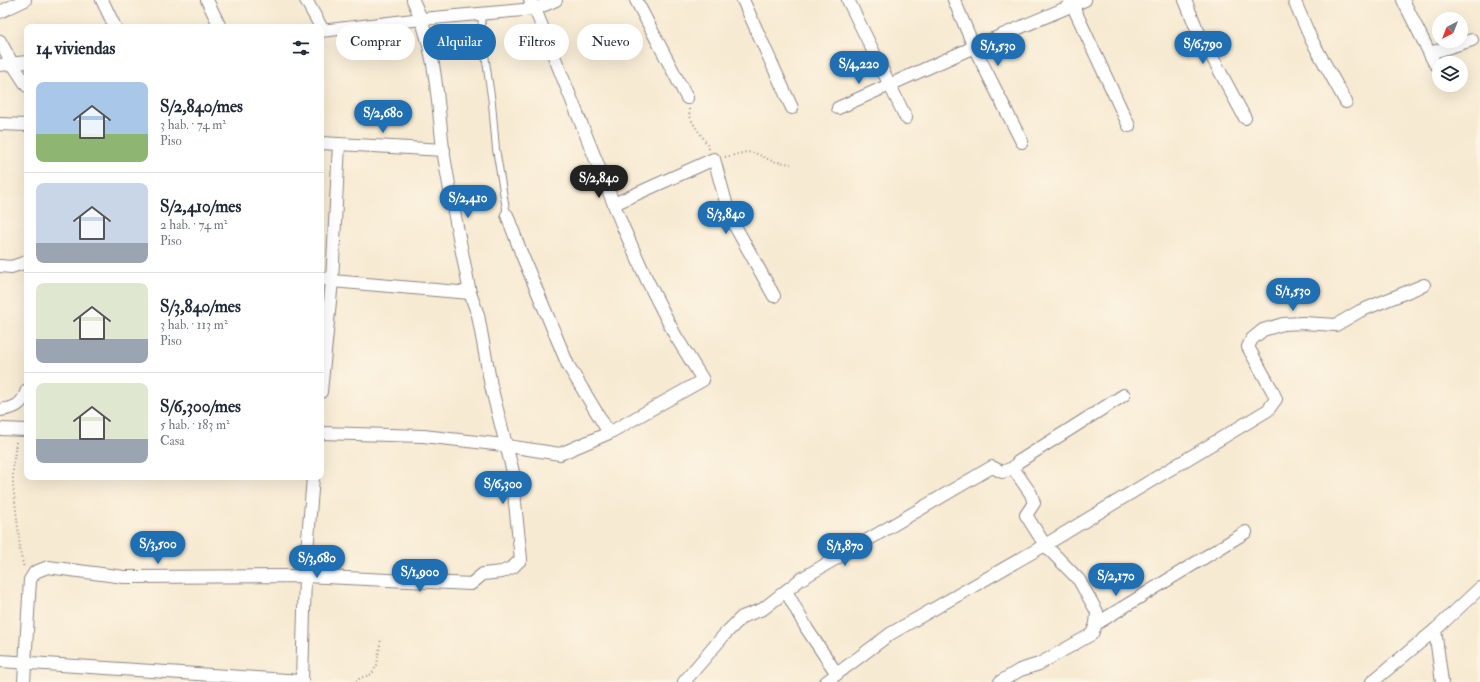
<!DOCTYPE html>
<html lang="es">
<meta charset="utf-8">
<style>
:root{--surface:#fff;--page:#f6f6f7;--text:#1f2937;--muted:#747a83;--line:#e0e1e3;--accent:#1f6fb2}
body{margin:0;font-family:"IM FELL Double Pica",serif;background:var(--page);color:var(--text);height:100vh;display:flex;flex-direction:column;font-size:15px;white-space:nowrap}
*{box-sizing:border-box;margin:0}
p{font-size:13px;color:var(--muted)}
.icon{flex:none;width:22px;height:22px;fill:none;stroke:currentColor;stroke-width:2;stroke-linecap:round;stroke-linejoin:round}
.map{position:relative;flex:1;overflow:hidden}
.details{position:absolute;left:24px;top:24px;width:300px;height:456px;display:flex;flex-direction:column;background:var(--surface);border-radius:8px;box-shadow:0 4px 16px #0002}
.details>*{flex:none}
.banner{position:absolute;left:336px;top:24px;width:380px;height:36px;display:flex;gap:8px}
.needle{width:26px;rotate:222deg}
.controls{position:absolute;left:1432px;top:12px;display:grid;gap:8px}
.controls a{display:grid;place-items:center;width:36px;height:36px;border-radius:50%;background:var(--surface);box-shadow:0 4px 16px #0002;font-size:20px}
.price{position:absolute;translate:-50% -34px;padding:0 9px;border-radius:14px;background:var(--accent);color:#fff;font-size:13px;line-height:26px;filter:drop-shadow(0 1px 2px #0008)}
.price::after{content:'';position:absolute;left:50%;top:24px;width:12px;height:9px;margin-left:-6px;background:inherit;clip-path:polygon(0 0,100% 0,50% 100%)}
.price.on{background:#222;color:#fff}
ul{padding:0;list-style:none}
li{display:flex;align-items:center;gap:12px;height:100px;padding:0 12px}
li+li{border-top:1px solid var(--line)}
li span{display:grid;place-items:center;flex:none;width:112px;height:80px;border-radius:8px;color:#555}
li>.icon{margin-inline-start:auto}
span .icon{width:48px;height:48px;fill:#fffc;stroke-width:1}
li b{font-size:17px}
h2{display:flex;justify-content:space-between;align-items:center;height:48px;padding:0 12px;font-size:17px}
.tag{padding:0 14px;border-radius:18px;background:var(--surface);box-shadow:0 4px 16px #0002;font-size:14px;line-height:36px}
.tag.on{background:var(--accent);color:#fff}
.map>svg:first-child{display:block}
</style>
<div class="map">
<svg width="1480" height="682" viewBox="0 0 1480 682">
<rect width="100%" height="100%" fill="#fcf5e5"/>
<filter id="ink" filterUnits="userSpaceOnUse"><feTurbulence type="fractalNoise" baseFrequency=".025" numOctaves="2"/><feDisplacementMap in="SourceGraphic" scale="8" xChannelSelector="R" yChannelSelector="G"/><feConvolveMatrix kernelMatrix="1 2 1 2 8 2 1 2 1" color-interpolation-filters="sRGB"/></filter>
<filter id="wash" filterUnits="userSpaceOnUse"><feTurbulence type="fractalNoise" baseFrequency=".012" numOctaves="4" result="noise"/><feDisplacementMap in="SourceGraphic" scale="16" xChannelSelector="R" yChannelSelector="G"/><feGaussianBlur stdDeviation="0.9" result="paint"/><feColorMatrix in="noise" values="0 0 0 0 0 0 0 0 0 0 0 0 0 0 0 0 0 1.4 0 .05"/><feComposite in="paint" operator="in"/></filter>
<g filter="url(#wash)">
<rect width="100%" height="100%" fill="#f7ead2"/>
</g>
<g filter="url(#ink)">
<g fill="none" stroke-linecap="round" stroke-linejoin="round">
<g stroke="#8c8686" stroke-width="8">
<polyline id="lane" points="481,13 483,41 492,103 496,149 507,215"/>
</g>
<g stroke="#8c8686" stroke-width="14">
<g id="street">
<polyline points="102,0 115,27"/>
<polyline points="207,0 220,27"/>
<polyline points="306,0 321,27"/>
<polyline points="636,0 687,98"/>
<polyline points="743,0 792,108"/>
<polyline points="848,0 906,118"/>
<polyline points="954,0 974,47 1022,142"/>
<polyline points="1070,0 1129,126"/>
<polyline points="1185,0 1196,27 1245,118"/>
<polyline points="1294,0 1311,39 1346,102"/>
<polyline points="1403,0 1435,64"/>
<polyline points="0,12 25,0"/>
<polyline points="321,31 422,19 535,9 556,0"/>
<polyline points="0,41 12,63 27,86"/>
<polyline points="1430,53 1472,40"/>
<polyline points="0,65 27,62"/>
<polyline points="838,108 974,47 1085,0"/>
<polyline points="0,124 27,125"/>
<polyline points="321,143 444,150"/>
<polyline points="614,204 714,159 727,206 735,226 774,296"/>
<polyline points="507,215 522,255 568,365 609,433"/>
<polyline points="0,266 11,267 27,262"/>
<polyline points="321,278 332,281 470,293"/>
<polyline points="321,392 332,281 339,144"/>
<path d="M0,410C14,408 22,406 27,390"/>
<polyline points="0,429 27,430"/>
<polyline points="321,433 423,436 495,444 560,454 609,433 703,380 675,335 647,280 623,227 535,9 530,0"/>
<polyline points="1013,468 1031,494 1034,503 1026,515 1045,545 1079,580 1097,612 1096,624"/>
<polyline points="786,591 807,629 837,674"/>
<polyline points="1435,630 1442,682"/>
<polyline points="0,661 302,681 305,576 313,477"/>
<path d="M24,682L30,580L35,572L48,567L124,577L305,576L471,584L483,574L502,572L513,567L521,559L515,503L513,472L491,386L478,315L470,293C461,245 450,196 443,149C437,96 436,48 413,0"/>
<polyline points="684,682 725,634 742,617 763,609 801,579 992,467 1002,472 1013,468 1018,462 1124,395"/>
<polyline points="826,682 890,634 1045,545 1268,410 1276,399 1272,390 1248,347 1252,339 1263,330 1283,324 1303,323 1336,325 1360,311 1424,285"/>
<polyline points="1000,682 1020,670 1039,664 1092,634 1096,624 1246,532"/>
<polyline points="1372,682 1435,630 1480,588"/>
</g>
</g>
<g stroke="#8c8686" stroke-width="2" stroke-dasharray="1 3" stroke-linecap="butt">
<path d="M689,109C689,124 704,135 709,149"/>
<polyline points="725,157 747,152 755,153 772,161 791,164"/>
<polyline points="16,442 13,468 13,485 19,536 20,552 24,568"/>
<polyline points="356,682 360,678 372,674 377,665 381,638"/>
</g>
<use href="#lane" stroke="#fff" stroke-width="6"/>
<use href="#street" stroke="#fff" stroke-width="12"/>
</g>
</g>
</svg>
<div class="controls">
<a><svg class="needle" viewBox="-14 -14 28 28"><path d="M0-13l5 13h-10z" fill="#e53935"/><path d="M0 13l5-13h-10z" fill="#747a83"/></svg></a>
<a><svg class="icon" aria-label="layers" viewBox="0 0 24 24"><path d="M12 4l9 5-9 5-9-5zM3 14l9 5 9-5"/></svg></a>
</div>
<b class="price" style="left:1203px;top:65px">S/6,790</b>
<b class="price" style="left:998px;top:67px">S/1,530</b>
<b class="price" style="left:859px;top:85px">S/4,220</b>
<b class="price" style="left:383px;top:134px">S/2,680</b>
<b class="price on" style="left:599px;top:199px">S/2,840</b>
<b class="price" style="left:468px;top:219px">S/2,410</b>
<b class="price" style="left:726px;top:235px">S/3,840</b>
<b class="price" style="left:1293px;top:312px">S/1,530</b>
<b class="price" style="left:503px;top:505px">S/6,300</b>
<b class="price" style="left:158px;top:565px">S/3,500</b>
<b class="price" style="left:845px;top:567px">S/1,870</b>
<b class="price" style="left:317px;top:579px">S/3,680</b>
<b class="price" style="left:420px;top:593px">S/1,900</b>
<b class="price" style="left:1116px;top:597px">S/2,170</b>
<div class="banner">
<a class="tag">Comprar</a>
<a class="tag on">Alquilar</a>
<a class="tag">Filtros</a>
<a class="tag">Nuevo</a>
</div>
<section class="details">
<h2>14 viviendas<svg class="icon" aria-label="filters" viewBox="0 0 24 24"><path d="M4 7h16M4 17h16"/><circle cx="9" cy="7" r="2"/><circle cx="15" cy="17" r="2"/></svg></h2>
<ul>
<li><span style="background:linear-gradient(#a9c7e8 65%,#8fb573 0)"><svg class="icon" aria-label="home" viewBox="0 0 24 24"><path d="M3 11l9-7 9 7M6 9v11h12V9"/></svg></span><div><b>S/2,840/mes</b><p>3 hab. · 74 m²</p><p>Piso</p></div></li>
<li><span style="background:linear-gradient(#c9d6e8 75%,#9aa5b1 0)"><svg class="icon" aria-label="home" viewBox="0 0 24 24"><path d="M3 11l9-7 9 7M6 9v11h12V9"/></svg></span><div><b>S/2,410/mes</b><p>2 hab. · 74 m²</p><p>Piso</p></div></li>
<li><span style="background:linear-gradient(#dfe7d0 70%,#9aa5b1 0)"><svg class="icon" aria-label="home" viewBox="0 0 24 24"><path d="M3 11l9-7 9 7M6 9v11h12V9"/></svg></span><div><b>S/3,840/mes</b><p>3 hab. · 113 m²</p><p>Piso</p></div></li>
<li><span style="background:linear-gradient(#dfe7d0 70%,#9aa5b1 0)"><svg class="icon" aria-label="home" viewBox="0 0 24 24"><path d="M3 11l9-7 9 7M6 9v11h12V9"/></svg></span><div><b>S/6,300/mes</b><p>5 hab. · 183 m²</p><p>Casa</p></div></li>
</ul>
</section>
</div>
